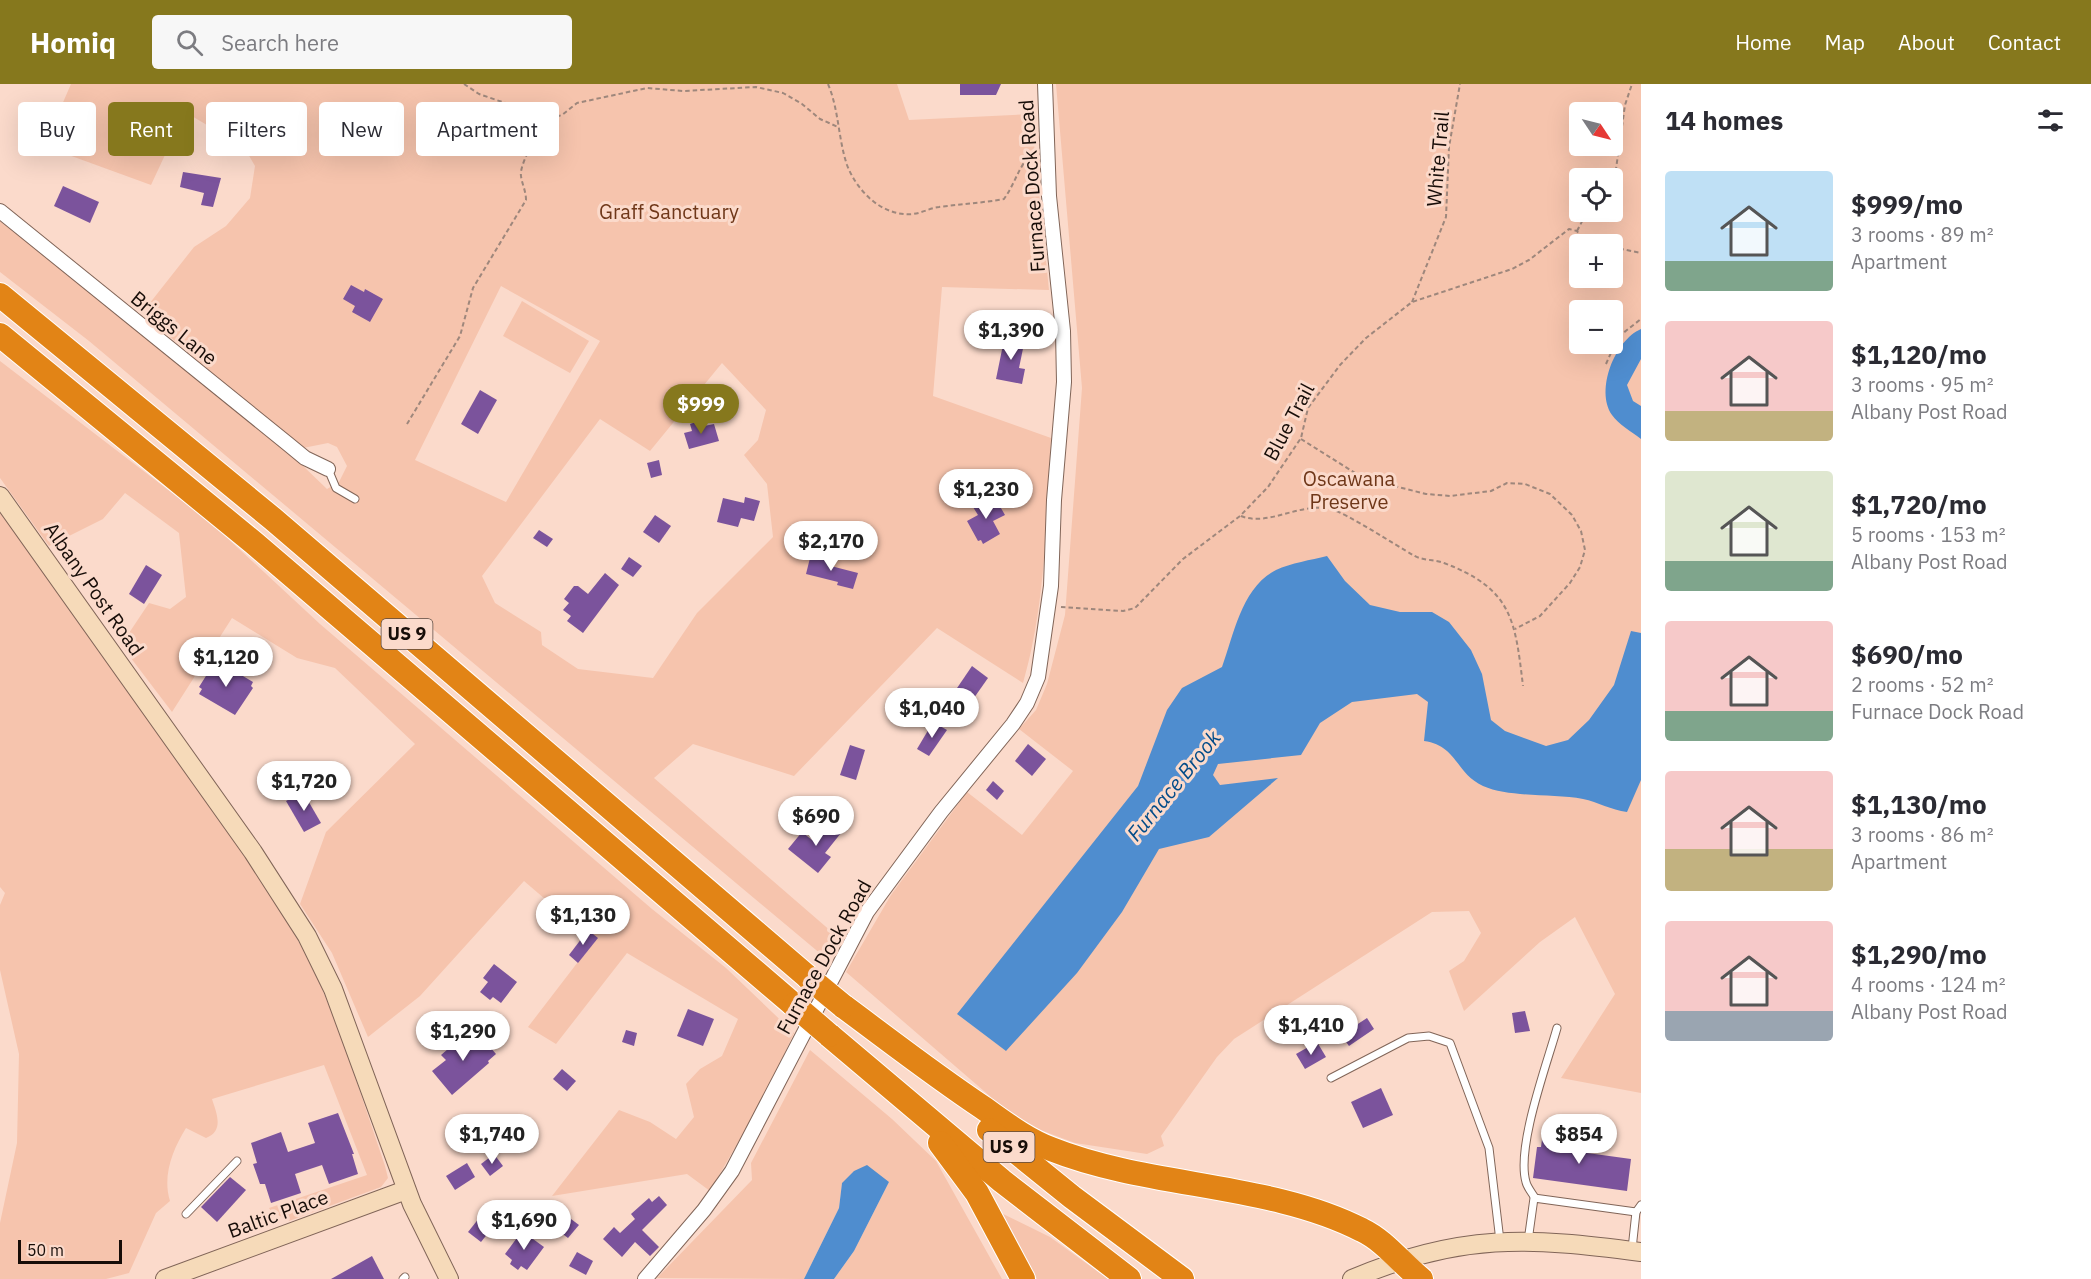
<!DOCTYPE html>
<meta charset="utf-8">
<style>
:root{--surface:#fff;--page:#f7f7f7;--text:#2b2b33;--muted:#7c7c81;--accent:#86781d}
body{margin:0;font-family:"IBM Plex Sans",sans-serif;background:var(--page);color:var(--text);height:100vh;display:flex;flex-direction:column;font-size:22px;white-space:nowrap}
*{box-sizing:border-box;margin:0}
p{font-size:20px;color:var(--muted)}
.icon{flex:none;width:33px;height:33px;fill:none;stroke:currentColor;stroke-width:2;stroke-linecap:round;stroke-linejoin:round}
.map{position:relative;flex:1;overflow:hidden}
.sheet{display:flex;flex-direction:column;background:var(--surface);width:450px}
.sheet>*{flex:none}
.top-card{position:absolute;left:18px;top:18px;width:570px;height:54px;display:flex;gap:12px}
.needle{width:39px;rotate:125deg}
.controls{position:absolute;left:1569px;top:18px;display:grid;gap:12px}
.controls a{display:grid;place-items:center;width:54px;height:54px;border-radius:6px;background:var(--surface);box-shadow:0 6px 24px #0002;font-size:30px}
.scale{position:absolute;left:18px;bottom:15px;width:104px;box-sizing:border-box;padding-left:6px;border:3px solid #170d08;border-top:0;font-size:16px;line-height:21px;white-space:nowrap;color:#170d08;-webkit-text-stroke:4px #fbdacb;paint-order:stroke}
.price{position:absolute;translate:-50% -51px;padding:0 14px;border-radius:21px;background:#fff;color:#222;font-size:20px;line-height:39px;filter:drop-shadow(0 2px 3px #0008)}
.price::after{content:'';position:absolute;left:50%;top:36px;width:18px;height:14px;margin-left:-9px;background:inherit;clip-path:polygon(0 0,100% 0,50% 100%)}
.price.current{background:var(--accent);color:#fff}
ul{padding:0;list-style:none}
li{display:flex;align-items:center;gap:18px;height:150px;padding:0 24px}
li span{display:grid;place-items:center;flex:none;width:168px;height:120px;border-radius:6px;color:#555}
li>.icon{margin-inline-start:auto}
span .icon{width:72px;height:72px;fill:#fffc;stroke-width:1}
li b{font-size:26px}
h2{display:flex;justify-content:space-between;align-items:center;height:72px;padding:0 24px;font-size:26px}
.pill{padding:0 21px;border-radius:6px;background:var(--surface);box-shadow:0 6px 24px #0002;font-size:21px;line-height:54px}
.pill.current{background:var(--accent);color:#fff}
header{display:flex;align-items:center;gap:36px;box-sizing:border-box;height:84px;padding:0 30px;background:var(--accent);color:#fff}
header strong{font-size:28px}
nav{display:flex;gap:33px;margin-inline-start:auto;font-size:21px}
.search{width:420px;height:54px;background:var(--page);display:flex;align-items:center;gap:15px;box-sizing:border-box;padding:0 21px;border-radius:6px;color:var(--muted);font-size:22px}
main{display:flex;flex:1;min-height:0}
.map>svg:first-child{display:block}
</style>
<header>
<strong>Homiq</strong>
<div class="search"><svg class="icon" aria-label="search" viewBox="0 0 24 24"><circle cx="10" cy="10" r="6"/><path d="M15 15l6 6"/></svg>Search here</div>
<nav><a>Home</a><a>Map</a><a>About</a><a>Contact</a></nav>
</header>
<main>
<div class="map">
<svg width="1641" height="1195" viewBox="0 0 1641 1195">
<rect width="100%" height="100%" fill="#fbdacb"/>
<g fill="#f6c4ad" fill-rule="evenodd">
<path d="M71,0H897L909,36L1031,30L1049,206L942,203L933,312L1051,354C1046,436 1046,520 1023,599L937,544L794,692L693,660L654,694L840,855L828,876L89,257L0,188V137L151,256L300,379L327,405L339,398L347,382L337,363L328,359L303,364L292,357L142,229L194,163L226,142L250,114L255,82L244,63L185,28L151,101L44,62ZM501,202L600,257L506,418L415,376ZM722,279L766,326L758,356L744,371L767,400L773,453L697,529L653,594L578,585L542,561L541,548L495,519L482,492L600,335L650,367Z"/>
<path d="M1056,0H1641V1009L1561,994L1615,910L1575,833L1540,858L1464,927L1449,887L1464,877L1481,849L1469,827L1432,828L1234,955L1217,973L1161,1052L1164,1062L1147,1070L1075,1059L1035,1044L1006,1026L846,888L891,811L967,708L1022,751L1073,687L1019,645L1036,626L1047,600L1065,531L1082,304ZM1580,28H1612V62H1580ZM1580,94H1612V128H1580ZM1580,160H1612V194H1580ZM1580,226H1612V260H1580ZM957,930L1025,945L1005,966Z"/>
<polygon points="522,217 589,257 570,289 503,252"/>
<polygon points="0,277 210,438 320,540 652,825 726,884 794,949 764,1013 710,1107 687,1090 552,1112 619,1026 650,1038 676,1055 694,1033 686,1000 700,985 722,972 738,935 627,869 556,960 528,943 594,857 524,797 420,912 368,953 332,869 300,820 326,748 415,660 335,584 297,574 232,534 172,628 121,561 149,519 170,525 186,513 179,449 125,409 103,435 49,462 0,394"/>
<path d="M0,428L267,804L313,882L344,960L385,1082L388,1094L381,1103L289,1137L271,1127L269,1124L367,1091L324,981L212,1015C216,1028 225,1047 206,1054L186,1044C173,1065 162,1092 170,1117L156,1129L129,1189L106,1195H0V1139L17,1059L19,970L0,886V821L5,809L0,803Z"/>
<polygon points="810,966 892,1035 936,1077 1002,1195 834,1195 854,1167 889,1098 842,1099 839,1124 804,1195 657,1194 752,1096 751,1079"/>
<polygon points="1001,1129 1050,1153 1108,1195 1037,1195"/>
</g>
<g fill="#4f8dcf">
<path d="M1641,245V275L1627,301L1633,317L1641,322V355C1632,348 1618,340 1612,331C1595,306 1615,256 1641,245Z"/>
<path d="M1327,472L1345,497L1370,521L1400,528H1432L1449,538L1471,566L1482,590L1491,636L1505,647L1546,662L1568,656L1589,636L1614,601L1631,547L1641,549V696L1627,728C1611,726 1598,718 1583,715C1553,709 1510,714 1483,702C1455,689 1458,662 1424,657L1428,618L1417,610L1352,618L1320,639L1301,671L1218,680L1213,691L1220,701L1278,694L1209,753L1159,765L1122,828L1077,889L1006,967L957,930L1138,702L1167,626L1182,604L1222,583C1234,550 1242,503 1276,486C1291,479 1311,476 1327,472Z"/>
<polygon points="867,1081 889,1098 854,1167 834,1195 804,1195 839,1124 842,1099 854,1087"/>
</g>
<g fill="#7b539c">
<polygon points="960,0 1001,0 996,11 960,11"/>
<polygon points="183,88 221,94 213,123 201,121 204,109 180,103"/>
<polygon points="63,102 99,118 90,139 54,122"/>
<polygon points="351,201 364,208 365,205 383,215 370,238 352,228 355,222 343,215"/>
<polygon points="1005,251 1025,255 1019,284 1025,285 1022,300 996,295"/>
<polygon points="480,306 497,316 478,350 461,340"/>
<polygon points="702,336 704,342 714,340 719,357 689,365 684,349 692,347 690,340"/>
<polygon points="659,376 662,391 651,394 647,379"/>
<polygon points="994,412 1005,431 993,437 1000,450 983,460 981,456 978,457 967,437 978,431 973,423"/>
<polygon points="745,413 760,417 754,437 741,434 738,443 717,438 723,414 744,419"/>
<polygon points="655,431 671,442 659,459 643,448"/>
<polygon points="539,446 553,455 547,463 533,454"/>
<polygon points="811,470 829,474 827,481 858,489 853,505 837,501 838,498 806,490"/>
<polygon points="629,473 642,482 633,493 621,485"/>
<polygon points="146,481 162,491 144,520 129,510"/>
<polygon points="605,489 619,501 583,549 567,537 571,532 563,526 569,519 564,515 574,502 578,502 588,510"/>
<polygon points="216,576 253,598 251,602 253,604 235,631 199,610 202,605 199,603"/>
<polygon points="972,582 988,594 969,621 953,610"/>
<polygon points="933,638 947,646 929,672 917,665"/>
<polygon points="1028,660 1046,675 1032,692 1015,677"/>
<polygon points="850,661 865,666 856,696 840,691"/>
<polygon points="993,697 1004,707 997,716 986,706"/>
<polygon points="303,708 321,739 304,748 286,717"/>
<polygon points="827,737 841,749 825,769 831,773 818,789 788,765 802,748 812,756"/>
<polygon points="588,846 598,854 578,879 569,871"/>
<polygon points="494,880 517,898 501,919 493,913 490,916 480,908 488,898 483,894"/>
<polygon points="688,925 714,935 703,962 677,952"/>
<polygon points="1525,927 1530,947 1515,949 1512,929"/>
<polygon points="1367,934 1374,945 1349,962 1341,951"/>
<polygon points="470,946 481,958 484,956 496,970 488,977 489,979 452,1011 432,987 446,976 441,971"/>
<polygon points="626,946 637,949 634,962 622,958"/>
<polygon points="1317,958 1326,973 1305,985 1296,970"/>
<polygon points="562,985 576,997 567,1007 553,995"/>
<polygon points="1381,1004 1393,1031 1363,1044 1351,1018"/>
<polygon points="338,1029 354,1070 352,1070 358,1090 329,1100 322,1081 295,1090 301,1109 271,1119 265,1100 260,1100 253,1080 257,1079 251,1059 281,1048 288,1068 315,1059 308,1039"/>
<polygon points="1543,1048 1566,1050 1565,1058 1581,1060 1580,1068 1631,1075 1627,1107 1533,1094 1537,1063 1541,1063"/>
<polygon points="494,1070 503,1082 490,1092 481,1080"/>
<polygon points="467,1079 475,1093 455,1106 446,1092"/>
<polygon points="230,1093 246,1106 217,1138 201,1123"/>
<polygon points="659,1112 667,1121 642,1146 659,1163 650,1172 635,1158 622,1173 603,1155 614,1143 620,1149 635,1135 631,1130 649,1114 652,1118"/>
<polygon points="567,1132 579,1141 568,1154 556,1145"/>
<polygon points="480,1133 493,1143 481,1158 468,1148"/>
<polygon points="522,1147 544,1163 527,1186 521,1182 518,1186 510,1180 512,1176 505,1170"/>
<polygon points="577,1168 593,1177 586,1191 569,1182"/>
<polygon points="372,1172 384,1195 331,1195"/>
</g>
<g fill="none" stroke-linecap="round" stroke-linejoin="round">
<g stroke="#816558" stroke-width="9">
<g id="lane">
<polyline points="328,385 336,404 355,415"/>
<polyline points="1331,994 1408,954 1429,952 1450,959 1489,1064 1500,1157"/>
<path d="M1535,1114C1532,1109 1527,1103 1526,1098C1516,1063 1547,980 1557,944"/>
<polyline points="186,1130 237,1077"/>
<polyline points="1528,1157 1534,1114 1636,1128"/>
<polyline points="1632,1165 1636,1128 1641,1121"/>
<polyline points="403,1195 405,1193"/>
</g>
</g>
<g stroke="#816558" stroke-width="16">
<g id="street">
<polyline points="0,127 288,360 305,374 328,385"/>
<polyline points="645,1195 704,1126 732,1087 867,828 941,728 1013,640 1027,619 1038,593 1051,502 1054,416 1064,298 1063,247 1049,112 1045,0"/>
</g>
</g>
<g stroke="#816558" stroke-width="20">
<g id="secondary">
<polyline points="0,412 253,768 307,852 333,905 412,1120 449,1195"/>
<polyline points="165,1195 406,1106"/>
<path d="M1352,1195C1459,1149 1529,1153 1641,1168"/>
</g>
</g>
<g stroke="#fff" stroke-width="26">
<g id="highway">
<polyline points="0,211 273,435 809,894"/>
<polyline points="0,251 254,459 794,921"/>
<path d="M843,922C889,956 934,991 982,1023C1005,1039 1025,1055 1051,1065C1149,1104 1271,1099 1362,1146C1385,1157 1401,1179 1421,1195"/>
<polyline points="829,951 1002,1097 1129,1195"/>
<polyline points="989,1046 1072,1113 1182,1195"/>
<polyline points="940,1059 977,1109 1023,1195"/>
</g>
</g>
<g stroke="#9e877c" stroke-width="2" stroke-dasharray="4.5 3" stroke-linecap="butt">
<polyline points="464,0 479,10 508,20 542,37"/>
<path d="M828,0C839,26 838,54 847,81C857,107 882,133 913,130C922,129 930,124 939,123C961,120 982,119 1004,115C1016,98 1017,85 1033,67"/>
<polyline points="542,37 562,31 577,19 647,4 683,7 756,3 783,9 802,20 820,35 838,43"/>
<polyline points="1612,94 1616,85 1625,21 1632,0"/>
<polyline points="1577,147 1587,128"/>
<polyline points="1612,163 1641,169"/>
<polyline points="1412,218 1446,133 1449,63 1460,0"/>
<polyline points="1606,280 1618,253 1641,235"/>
<path d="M407,340L460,252L473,204L526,116C526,107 522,100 521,92C519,80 538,51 542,37"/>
<polyline points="1301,355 1363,394 1426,410 1450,412 1491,407 1507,399 1525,400 1550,410 1572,431 1581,447 1585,466 1580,483 1570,499 1540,532 1515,545"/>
<path d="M1241,432C1268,443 1300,418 1330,425C1347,429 1395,461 1413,471C1422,477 1434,475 1444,479C1512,505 1515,535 1523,602"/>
<polyline points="1061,523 1123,527 1135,524 1183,475 1240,432 1268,403 1301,354 1308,324 1340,281 1366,254 1412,218 1512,185 1529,176 1569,145 1577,147 1586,160"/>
</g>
<use href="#lane" stroke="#fff" stroke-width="7"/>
<use href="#street" stroke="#fff" stroke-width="14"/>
<use href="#secondary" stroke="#f6dab9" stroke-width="18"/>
<use href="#highway" stroke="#e28416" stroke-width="24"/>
<g stroke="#fff" stroke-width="26" stroke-linecap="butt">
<g id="highway-bridge">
<polyline points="809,894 843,922"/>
<polyline points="794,921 829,951"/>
</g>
</g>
<use href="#highway-bridge" stroke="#e28416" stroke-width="24"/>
</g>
<g text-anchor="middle" stroke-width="6" stroke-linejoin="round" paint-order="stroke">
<g fill="#fbdacb" stroke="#5b4a42" stroke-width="1.5">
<rect x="381.5" y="535" width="51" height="30" rx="4.5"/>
<rect x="983.5" y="1048" width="51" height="30" rx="4.5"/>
</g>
<g font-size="18" font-weight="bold" fill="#170d08">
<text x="407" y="556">US 9</text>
<text x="1009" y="1069">US 9</text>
</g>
<g font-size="20" fill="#170d08" stroke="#fbdacb">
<text transform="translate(1438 75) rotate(-85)" y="7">White Trail</text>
<text transform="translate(1032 102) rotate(-94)" y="7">Furnace Dock Road</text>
<text transform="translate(174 244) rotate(39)" y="7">Briggs Lane</text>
<text transform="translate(1289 338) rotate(-62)" y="7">Blue Trail</text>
<text transform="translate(94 505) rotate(55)" y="7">Albany Post Road</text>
<text transform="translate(824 873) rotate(-61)" y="7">Furnace Dock Road</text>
<text transform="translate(278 1130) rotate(-20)" y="7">Baltic Place</text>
</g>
<g font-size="20" fill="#6f3719" stroke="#fbdacb">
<text x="669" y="135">Graff Sanctuary</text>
<text x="1349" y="402">Oscawana<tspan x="1349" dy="23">Preserve</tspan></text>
</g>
<g font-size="21" font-style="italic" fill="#034c89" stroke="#fbdacb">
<text transform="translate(1174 702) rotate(-51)" y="7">Furnace Brook</text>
</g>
</g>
</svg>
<div class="controls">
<a><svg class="needle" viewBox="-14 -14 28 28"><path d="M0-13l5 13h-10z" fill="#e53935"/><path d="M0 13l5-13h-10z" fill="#7c7c81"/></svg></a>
<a><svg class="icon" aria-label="locate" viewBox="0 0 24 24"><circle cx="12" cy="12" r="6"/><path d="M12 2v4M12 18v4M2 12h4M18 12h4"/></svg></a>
<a>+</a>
<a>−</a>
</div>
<div class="scale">50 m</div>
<b class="price" style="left:1011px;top:277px">$1,390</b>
<b class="price current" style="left:701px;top:351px">$999</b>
<b class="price" style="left:986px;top:436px">$1,230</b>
<b class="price" style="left:831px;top:488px">$2,170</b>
<b class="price" style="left:226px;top:604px">$1,120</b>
<b class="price" style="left:932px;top:655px">$1,040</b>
<b class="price" style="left:304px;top:728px">$1,720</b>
<b class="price" style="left:816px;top:763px">$690</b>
<b class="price" style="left:583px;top:862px">$1,130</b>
<b class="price" style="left:1311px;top:972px">$1,410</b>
<b class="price" style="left:463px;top:978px">$1,290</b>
<b class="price" style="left:492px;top:1081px">$1,740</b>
<b class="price" style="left:1579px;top:1081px">$854</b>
<b class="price" style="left:524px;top:1167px">$1,690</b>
<div class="top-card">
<a class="pill">Buy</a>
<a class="pill current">Rent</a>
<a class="pill">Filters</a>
<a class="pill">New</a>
<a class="pill">Apartment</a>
</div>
</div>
<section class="sheet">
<h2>14 homes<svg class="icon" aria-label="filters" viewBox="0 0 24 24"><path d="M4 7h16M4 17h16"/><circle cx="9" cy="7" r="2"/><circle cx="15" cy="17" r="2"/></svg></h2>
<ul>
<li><span style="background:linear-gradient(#bfe0f5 75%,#7fa58c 0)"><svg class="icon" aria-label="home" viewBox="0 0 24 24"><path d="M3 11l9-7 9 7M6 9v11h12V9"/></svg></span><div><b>$999/mo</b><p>3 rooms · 89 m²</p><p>Apartment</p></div></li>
<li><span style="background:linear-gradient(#f6c9c9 75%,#c2b280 0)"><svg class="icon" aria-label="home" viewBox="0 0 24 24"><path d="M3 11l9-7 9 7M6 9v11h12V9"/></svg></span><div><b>$1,120/mo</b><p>3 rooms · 95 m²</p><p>Albany Post Road</p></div></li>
<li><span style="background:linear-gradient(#dfe7d0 75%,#7fa58c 0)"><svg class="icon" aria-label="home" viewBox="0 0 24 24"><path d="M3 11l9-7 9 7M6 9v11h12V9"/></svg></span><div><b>$1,720/mo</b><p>5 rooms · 153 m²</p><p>Albany Post Road</p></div></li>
<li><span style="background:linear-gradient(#f6c9c9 75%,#7fa58c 0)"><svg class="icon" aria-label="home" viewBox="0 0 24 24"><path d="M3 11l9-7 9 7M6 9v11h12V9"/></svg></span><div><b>$690/mo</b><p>2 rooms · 52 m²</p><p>Furnace Dock Road</p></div></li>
<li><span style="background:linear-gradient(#f6c9c9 65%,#c2b280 0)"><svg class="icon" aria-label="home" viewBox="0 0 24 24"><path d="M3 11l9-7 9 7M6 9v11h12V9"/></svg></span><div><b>$1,130/mo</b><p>3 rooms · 86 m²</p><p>Apartment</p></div></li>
<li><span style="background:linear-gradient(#f6c9c9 75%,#9aa5b1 0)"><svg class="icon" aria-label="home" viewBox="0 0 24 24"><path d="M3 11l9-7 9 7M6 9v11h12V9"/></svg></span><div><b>$1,290/mo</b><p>4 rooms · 124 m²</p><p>Albany Post Road</p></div></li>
</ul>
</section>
</main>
